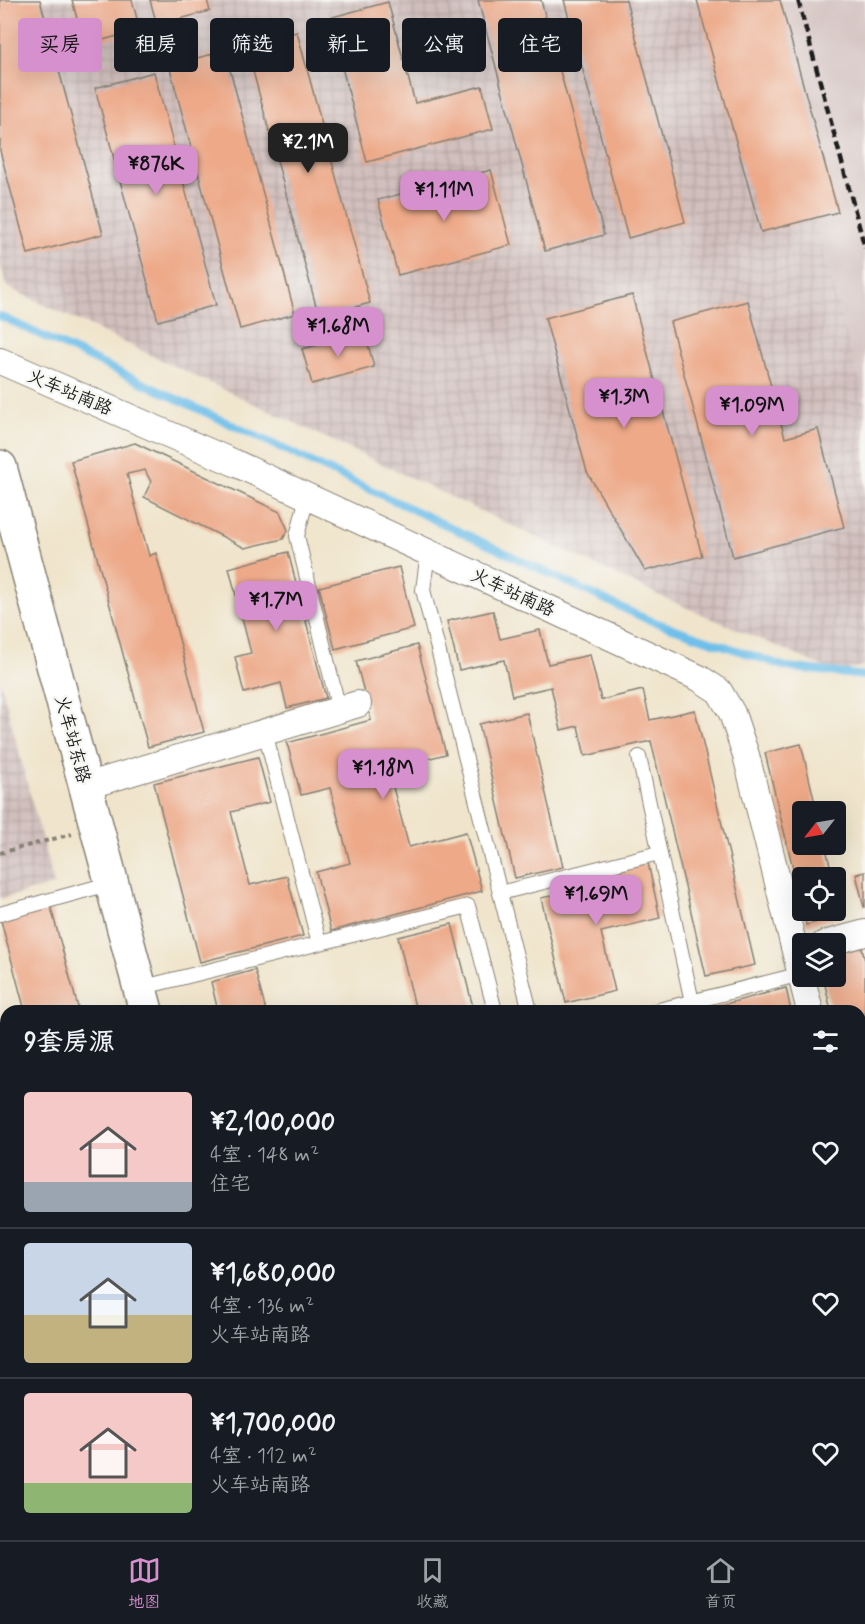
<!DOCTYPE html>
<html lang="zh">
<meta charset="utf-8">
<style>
:root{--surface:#171b24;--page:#20242c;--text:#f1f3f6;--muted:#9ea1a6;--line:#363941;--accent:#d690ce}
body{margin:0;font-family:Mynerve,"LXGW WenKai TC",sans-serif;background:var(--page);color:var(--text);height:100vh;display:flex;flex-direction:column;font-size:22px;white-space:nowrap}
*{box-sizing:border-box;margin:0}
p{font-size:20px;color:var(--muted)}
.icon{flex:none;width:33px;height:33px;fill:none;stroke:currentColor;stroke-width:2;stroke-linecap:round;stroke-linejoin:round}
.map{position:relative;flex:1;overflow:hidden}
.drawer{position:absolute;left:0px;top:1005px;width:866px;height:536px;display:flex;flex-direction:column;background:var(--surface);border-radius:18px 18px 0 0;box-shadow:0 6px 24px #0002}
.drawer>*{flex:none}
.banner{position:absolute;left:18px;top:18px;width:830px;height:54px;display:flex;gap:12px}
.needle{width:39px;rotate:239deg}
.tools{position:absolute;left:792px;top:801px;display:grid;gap:12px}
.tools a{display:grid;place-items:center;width:54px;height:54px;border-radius:6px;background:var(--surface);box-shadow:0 6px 24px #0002;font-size:30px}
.price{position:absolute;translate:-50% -51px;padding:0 14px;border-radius:12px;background:var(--accent);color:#111;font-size:20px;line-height:39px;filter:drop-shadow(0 2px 3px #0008)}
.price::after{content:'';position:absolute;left:50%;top:36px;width:18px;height:14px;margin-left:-9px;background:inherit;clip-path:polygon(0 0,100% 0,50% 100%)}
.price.current{background:#222;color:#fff}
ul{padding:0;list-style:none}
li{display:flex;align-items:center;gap:18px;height:150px;padding:0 24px}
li+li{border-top:2px solid var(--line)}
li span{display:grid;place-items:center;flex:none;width:168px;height:120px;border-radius:6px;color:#555}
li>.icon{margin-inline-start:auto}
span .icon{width:72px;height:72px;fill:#fffc;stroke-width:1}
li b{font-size:26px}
h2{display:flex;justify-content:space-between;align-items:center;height:72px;padding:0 24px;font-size:26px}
.tag{padding:0 21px;border-radius:6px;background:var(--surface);box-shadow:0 6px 24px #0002;font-size:21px;line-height:54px}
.tag.current{background:var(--accent);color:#111}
.menu{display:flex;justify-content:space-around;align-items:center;height:84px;border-top:2px solid var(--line);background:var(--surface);font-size:16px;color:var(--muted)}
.menu a{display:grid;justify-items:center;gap:3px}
.menu .current{color:var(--accent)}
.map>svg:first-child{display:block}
</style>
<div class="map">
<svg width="865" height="1540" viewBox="0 0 865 1540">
<defs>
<pattern id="industrial-grid" width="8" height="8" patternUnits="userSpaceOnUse" patternTransform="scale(1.5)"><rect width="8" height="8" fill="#d1bfbd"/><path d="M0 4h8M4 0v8" fill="none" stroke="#b3a4a2"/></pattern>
</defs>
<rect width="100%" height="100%" fill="#f6f6f2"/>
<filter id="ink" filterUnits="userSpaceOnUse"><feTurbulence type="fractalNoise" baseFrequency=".0167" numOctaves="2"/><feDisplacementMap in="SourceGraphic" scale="12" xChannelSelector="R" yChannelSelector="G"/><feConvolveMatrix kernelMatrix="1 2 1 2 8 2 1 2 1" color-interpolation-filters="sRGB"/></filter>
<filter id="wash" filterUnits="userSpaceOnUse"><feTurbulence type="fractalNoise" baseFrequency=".008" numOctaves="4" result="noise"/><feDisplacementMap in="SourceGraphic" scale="24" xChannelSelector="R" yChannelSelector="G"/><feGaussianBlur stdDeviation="1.35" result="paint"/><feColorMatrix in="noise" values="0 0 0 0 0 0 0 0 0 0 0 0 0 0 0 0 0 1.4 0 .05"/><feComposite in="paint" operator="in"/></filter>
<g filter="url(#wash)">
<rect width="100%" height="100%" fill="#f0e5cc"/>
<g fill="url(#industrial-grid)">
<polygon points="0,0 756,0 865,402 865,665 838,673 669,600 7,287 0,264"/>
<polygon points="0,680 54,885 0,899"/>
<polygon points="860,1350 865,1371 865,1431 860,1433"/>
</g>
<polygon fill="#d1bfbd" points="756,0 865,0 865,402"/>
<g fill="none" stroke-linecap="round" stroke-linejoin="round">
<polyline stroke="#6ebfea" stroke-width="8" points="0,316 646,619 786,667 865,676"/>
</g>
<g id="blocks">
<g fill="#eda988">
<polygon points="0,0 40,0 103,234 28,254 0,151"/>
<polygon points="72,0 132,0 140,30 84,45"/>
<polygon points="150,0 207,0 210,11 157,25"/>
<polygon points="478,0 541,0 604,235 545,251"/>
<polygon points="564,0 626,0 685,222 628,238"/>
<polygon points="697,0 780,0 838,212 761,232"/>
<polygon points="388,2 415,103 482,86 493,129 367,162 329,18"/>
<polygon points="297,32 370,303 319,317 246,45"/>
<polygon points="225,51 295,314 240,329 169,65"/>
<polygon points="154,72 216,305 158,321 95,88"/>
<polygon points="491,170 511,245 398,275 378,200"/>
<polygon points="632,295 702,556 645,571 587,472 545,318"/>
<polygon points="748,301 785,438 818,429 844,527 733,557 670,322"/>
<polygon points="365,333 374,367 312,384 302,349"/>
<polygon points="135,443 280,512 288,530 283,539 245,548 144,497 151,482 145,470 127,474 149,556 156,553 204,732 148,747 71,461"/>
<polygon points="288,552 326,698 287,708 281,683 244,693 235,657 251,653 229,568"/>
<polygon points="399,567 414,628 335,649 319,587"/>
<polygon points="493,611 500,639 540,630 548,664 590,655 601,700 643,690 650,720 695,710 755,965 706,976 651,741 585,756 578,726 561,730 551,687 512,696 504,660 459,670 447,621"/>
<polygon points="417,645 446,754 388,769 409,847 466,832 482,891 331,931 316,872 350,863 330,788 301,795 287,743 371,720 356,661"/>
<polygon points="527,713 563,867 515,878 479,724"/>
<polygon points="801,744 817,812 802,812 802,844 825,844 833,878 802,878 802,905 765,753"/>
<polygon points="258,757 270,802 231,812 250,885 287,876 303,936 200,962 154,783"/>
<polygon points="648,863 660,918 601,932 615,991 566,1003 541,898 583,889 581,879"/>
<polygon points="865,872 865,907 864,907 856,874"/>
<polygon points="836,890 842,916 806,925 803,910 836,910"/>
<polygon points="50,904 79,1011 25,1011 0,917"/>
<polygon points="452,924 474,1011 416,1011 398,937"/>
<polygon points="861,943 865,961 864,1147 860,1128 860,1011 831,1011 823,976 836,976 836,949"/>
<polygon points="255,970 266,1011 218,1011 211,982"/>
<polygon points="786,988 791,1011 702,1011 702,1010"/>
<polygon points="0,1186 6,1204 6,1285 0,1287"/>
<polygon points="6,1296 6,1353 0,1355 0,1297"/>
<polygon points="6,1429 6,1474 5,1475 0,1455 0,1431"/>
<polygon points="865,1444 865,1525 860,1527 860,1445"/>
<polygon points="21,1534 139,1534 140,1538 132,1540 61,1540 60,1536 44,1540 23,1540"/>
<polygon points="174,1534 213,1534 214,1540 175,1540"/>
<polygon points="401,1534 505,1534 506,1540 402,1540"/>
<polygon points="603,1534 823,1534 823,1535 804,1540 605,1540"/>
</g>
</g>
</g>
<g filter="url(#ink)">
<use href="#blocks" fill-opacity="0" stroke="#868074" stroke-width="1.5"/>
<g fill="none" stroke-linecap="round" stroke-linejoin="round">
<g stroke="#868074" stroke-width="16">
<g id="service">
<polyline points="307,497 297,536 339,710"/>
<polyline points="428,552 423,590 530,1011"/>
<polyline points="265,732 319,943"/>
<polyline points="639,757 692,1002"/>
<polyline points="500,893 659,853"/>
<polyline points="0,914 112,883"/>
<polyline points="140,988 468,906 495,1011"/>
<polyline points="655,1011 801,974"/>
<polyline points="0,1074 6,1097"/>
<polyline points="0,1377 6,1376"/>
</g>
</g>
<g stroke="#868074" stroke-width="28">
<g id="minor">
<polyline points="0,361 237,464 699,678 719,691 732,713 746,755 810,1011"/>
<polyline points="86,786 358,704"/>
<polyline points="824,944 865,933"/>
<polyline points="860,1206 865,1228"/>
</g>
</g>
<g stroke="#868074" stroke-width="36">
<g id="secondary">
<polyline points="0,467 146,1011"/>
<polyline points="287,1534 289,1540"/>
</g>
</g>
<polyline stroke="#868074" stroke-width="4" stroke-dasharray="4.5 4.5" stroke-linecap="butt" points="0,853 72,834"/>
<use href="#service" stroke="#fff" stroke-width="14"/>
<use href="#minor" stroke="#fff" stroke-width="26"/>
<use href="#secondary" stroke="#fff" stroke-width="33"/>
<polyline stroke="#1c1c1c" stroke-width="4.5" stroke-dasharray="9 4.5" stroke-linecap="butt" points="798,0 865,248"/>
</g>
</g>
<g text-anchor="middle" stroke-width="5" stroke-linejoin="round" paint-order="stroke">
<g font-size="18" fill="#1c1c1c" stroke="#f6f6f2">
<text transform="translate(70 392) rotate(23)" y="6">火车站南路</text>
<text transform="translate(513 592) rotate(25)" y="6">火车站南路</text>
<text transform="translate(73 739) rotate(75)" y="6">火车站东路</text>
</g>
</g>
</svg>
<div class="tools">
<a><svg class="needle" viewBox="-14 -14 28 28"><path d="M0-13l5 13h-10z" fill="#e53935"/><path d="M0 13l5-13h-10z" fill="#9ea1a6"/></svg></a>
<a><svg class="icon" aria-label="locate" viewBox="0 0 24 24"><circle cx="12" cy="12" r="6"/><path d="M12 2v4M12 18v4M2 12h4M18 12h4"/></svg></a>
<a><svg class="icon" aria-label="layers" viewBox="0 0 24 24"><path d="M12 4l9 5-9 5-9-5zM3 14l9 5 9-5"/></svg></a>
</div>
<b class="price current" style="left:308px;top:174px">¥2.1M</b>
<b class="price" style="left:156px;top:196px">¥876K</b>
<b class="price" style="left:444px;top:222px">¥1.11M</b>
<b class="price" style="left:338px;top:358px">¥1.68M</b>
<b class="price" style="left:624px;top:429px">¥1.3M</b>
<b class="price" style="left:752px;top:437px">¥1.09M</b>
<b class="price" style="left:276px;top:632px">¥1.7M</b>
<b class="price" style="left:383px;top:800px">¥1.18M</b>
<b class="price" style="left:596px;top:926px">¥1.69M</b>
<div class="banner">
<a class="tag current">买房</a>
<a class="tag">租房</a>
<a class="tag">筛选</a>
<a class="tag">新上</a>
<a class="tag">公寓</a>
<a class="tag">住宅</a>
</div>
<section class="drawer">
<h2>9套房源<svg class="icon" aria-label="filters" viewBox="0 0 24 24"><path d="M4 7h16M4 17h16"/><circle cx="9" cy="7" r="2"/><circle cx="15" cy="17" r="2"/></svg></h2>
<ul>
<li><span style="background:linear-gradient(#f6c9c9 75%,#9aa5b1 0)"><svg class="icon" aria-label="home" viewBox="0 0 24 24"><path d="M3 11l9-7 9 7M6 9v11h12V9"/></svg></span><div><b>¥2,100,000</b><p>4室 · 148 m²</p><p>住宅</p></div><svg class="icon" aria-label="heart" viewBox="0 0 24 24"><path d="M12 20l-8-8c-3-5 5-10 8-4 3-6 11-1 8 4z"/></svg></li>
<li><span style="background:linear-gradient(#c9d6e8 60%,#c2b280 0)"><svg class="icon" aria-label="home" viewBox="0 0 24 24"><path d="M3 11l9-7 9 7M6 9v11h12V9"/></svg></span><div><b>¥1,680,000</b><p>4室 · 136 m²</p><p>火车站南路</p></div><svg class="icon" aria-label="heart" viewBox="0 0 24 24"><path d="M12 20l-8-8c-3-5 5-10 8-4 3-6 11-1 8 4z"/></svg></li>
<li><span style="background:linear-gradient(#f6c9c9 75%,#8fb573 0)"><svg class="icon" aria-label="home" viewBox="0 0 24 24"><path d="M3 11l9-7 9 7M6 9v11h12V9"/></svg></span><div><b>¥1,700,000</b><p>4室 · 112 m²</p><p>火车站南路</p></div><svg class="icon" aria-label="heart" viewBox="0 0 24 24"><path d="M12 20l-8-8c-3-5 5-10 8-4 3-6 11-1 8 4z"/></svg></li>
</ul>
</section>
</div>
<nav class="menu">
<a class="current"><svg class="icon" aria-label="map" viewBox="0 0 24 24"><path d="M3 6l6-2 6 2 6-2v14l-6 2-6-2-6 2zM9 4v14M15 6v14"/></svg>地图</a>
<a><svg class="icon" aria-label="saved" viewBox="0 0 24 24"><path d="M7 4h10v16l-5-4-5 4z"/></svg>收藏</a>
<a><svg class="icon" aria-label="home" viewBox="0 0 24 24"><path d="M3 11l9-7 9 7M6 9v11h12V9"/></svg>首页</a>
</nav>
